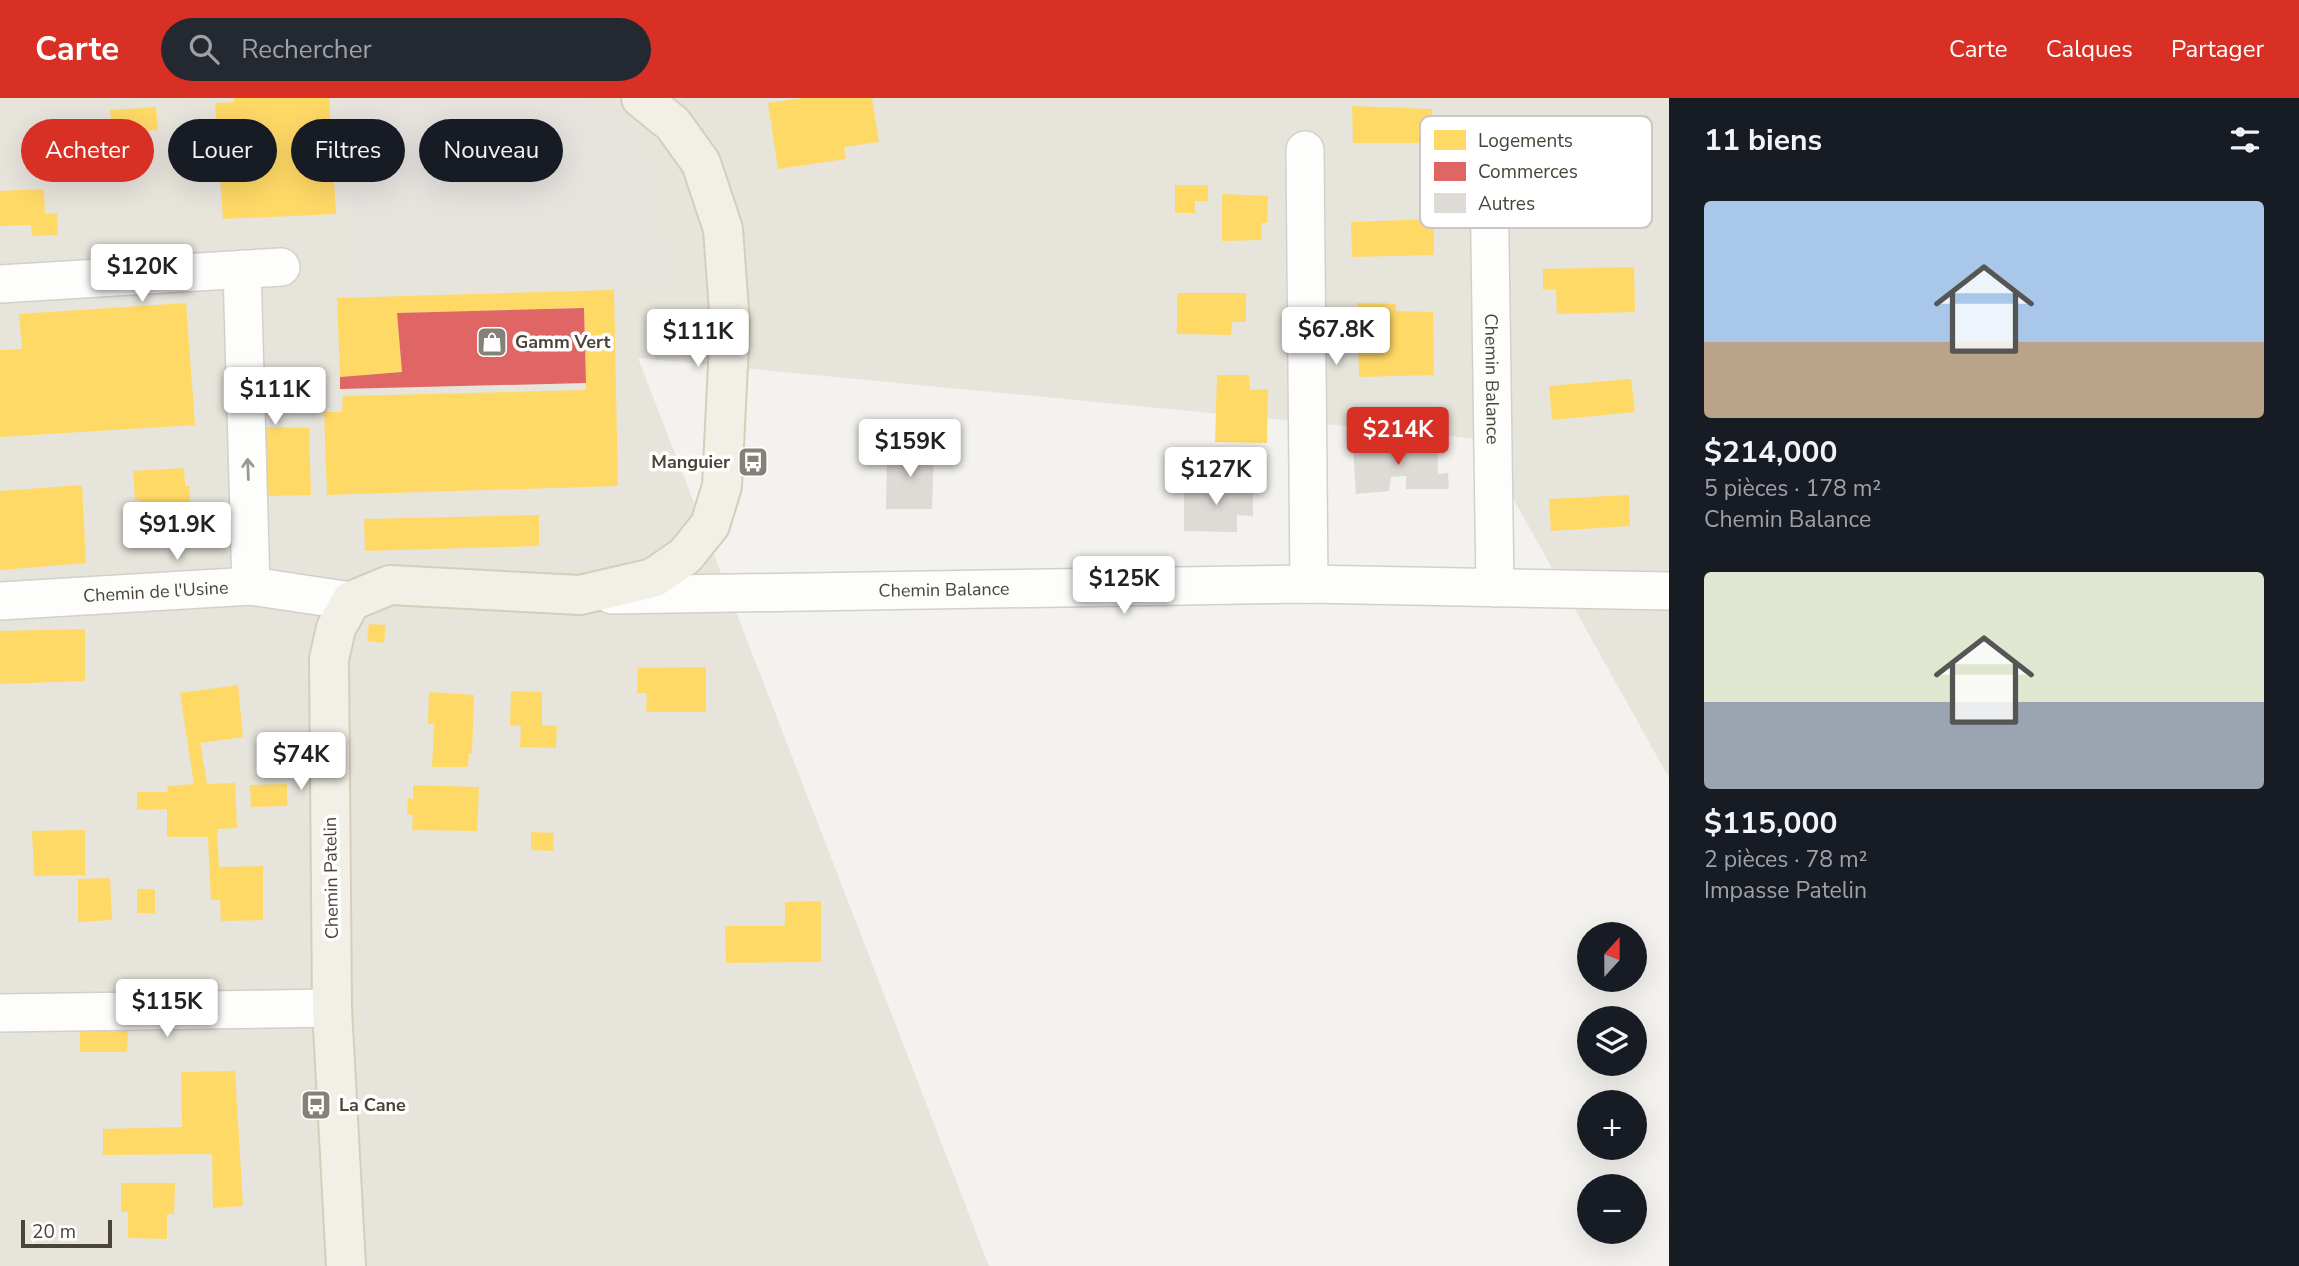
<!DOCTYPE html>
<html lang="fr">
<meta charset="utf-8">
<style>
:root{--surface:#171b24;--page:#242831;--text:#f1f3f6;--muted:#9ea1a6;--accent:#d93025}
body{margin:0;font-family:"Nunito Sans",sans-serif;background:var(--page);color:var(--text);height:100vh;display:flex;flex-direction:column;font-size:26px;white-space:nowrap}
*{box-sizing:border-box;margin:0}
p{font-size:23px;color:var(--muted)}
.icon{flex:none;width:38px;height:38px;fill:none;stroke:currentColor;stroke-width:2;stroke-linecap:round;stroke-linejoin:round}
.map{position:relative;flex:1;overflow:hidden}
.sheet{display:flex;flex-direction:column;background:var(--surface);width:630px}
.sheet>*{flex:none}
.hud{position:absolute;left:21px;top:21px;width:665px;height:63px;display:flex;gap:14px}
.needle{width:46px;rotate:21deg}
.fabs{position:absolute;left:1577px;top:824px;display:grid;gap:14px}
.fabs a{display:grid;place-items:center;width:70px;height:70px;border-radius:50%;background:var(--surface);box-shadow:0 7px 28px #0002;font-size:35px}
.scale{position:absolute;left:21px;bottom:18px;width:91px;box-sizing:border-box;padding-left:7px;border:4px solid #4b4439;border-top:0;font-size:19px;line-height:24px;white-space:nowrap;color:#4b4439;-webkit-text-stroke:5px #fff;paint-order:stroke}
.price{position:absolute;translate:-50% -60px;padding:0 16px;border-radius:7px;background:#fff;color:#222;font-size:23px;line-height:46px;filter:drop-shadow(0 2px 4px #0008)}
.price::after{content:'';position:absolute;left:50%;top:42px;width:21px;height:16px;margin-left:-10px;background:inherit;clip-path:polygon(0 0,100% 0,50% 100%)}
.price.active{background:var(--accent);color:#fff}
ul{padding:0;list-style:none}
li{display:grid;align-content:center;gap:14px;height:371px;padding:0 35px}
li span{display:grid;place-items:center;height:217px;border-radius:7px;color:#555}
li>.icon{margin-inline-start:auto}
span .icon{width:126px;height:126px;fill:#fffc;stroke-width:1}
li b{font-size:30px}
h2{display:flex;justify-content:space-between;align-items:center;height:84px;padding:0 35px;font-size:30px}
.chip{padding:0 24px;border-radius:32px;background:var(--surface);box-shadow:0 7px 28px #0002;font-size:24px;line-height:63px}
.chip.active{background:var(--accent);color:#fff}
header{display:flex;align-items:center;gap:42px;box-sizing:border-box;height:98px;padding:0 35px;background:var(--accent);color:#fff}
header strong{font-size:33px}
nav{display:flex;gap:38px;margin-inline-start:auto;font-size:24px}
.search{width:490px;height:63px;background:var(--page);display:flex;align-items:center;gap:18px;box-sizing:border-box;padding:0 24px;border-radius:38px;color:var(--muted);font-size:26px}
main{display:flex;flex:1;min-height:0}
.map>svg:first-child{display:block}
</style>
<header>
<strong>Carte</strong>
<div class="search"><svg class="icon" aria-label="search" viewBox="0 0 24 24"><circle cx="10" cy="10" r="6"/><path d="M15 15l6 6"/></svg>Rechercher</div>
<nav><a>Carte</a><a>Calques</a><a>Partager</a></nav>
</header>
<main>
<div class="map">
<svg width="1669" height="1168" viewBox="0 0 1669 1168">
<rect width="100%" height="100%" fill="#f4f2ee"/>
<polygon fill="#e7e4dc" points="0,0 1669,0 1669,680 1480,341 638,260 989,1168 0,1168"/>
<polygon fill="#e6e3df" points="346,0 575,0 623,27 651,71 663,184 353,182"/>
<g fill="#ffd966">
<polygon points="234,0 329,0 336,116 223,121 220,78 194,79 191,35 217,33 215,5 234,4"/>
<polygon points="801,0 872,0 879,44 844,49 846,61 778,71 768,5"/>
<polygon points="1352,8 1432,11 1432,45 1353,45"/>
<polygon points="156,9 158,32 112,35 110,12"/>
<polygon points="1175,87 1208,87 1208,103 1195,103 1195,115 1175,115"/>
<polygon points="44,91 45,116 57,115 58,137 32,138 31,127 0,128 0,93"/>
<polygon points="1222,96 1268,98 1267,125 1262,125 1261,142 1222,143"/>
<polygon points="1434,121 1434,157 1352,159 1351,124"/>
<polygon points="1634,169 1635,214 1557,216 1556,191 1543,192 1543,171"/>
<polygon points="614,192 618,388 327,397 324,314 342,314 343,298 586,292 584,210 397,215 402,274 340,279 337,200"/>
<polygon points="1177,195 1246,195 1246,224 1232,224 1231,237 1177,236"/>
<polygon points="186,205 195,327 0,339 0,252 22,251 19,216"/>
<polygon points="1357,205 1396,206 1396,213 1433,214 1434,277 1359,279"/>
<polygon points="1217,277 1249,277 1250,292 1268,291 1267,345 1215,344"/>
<polygon points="1631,281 1635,314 1552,322 1549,288"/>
<polygon points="289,283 289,310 265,309 265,285"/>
<polygon points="1444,320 1445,343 1403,346 1402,322"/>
<polygon points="1395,322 1393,346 1353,349 1352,325"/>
<polygon points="265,329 309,330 311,397 264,398"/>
<polygon points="184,370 185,388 189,388 193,444 143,447 140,402 135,402 133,373"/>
<polygon points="82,387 86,465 0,472 0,393"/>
<polygon points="1629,397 1630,428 1551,433 1549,401"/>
<polygon points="539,417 539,448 365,453 364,421"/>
<polygon points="369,526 386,527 384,545 367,543"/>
<polygon points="85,531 85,583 0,586 0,533"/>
<polygon points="706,569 706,614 646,614 647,595 637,595 638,570"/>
<polygon points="238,587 243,639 200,645 207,686 235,685 237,730 217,731 219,769 263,768 263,822 221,823 220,802 211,802 208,739 167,739 167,711 137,712 137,694 168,694 167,688 194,686 180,595"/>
<polygon points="511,593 542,594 542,627 557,628 556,650 520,649 521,628 510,627"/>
<polygon points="429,594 474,597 472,655 469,655 468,669 432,669 434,626 428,626"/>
<polygon points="287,686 287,708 251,709 250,687"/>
<polygon points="413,687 479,689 477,733 412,732 413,717 407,716 408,700 413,701"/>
<polygon points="85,732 85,777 34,778 32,733"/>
<polygon points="531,734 554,735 553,753 531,752"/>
<polygon points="110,780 112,822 78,824 78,781"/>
<rect x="137" y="791" width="18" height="24"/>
<polygon points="821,803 821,864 726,865 725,828 785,828 785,804"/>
<polygon points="128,932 127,954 80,954 80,933"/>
<polygon points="235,973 243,1108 213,1110 212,1056 103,1057 103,1031 182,1029 181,974"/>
<polygon points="121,1085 175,1085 174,1116 167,1116 167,1141 128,1140 128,1114 121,1114"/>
</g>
<polygon fill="#e06666" points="584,210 586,285 340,291 340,279 402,274 397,215"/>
<g fill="#dedbd6">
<polygon points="1437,343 1438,376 1448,375 1449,391 1406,391 1406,378 1391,379 1389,393 1356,396 1353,349"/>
<polygon points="887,351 934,352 932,411 886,411"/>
<polygon points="1184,387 1253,388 1253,418 1237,417 1237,434 1184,433"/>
</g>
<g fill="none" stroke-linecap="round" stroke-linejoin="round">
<g stroke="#d2d0cb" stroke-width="40">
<g id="minor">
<polyline points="1305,52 1309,486"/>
<path id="s1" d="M1489,75L1495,490"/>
<polyline points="242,171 251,488"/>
<polyline points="0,186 281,169"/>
<path id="s2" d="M612,497L1309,486L1669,493"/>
<path id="s3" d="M0,503L251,488L351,503"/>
<polyline points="0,915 332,910"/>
</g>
</g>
<g stroke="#d6cebb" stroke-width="42">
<polyline id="major" points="346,1168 332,910 329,561 336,530 351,503 390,487 580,497 653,480 685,458 710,427 722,388 730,226 723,131 701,65 673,26 641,0"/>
</g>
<use href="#minor" stroke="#fdfdfc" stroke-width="37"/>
<use href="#major" stroke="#f2efe6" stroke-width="38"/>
</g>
<defs><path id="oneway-shaft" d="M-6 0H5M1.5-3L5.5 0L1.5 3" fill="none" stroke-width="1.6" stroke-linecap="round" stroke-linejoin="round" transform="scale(1.75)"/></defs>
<use stroke="#9b9791" href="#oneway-shaft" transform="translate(248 371) rotate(-92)"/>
<defs>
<g id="shop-square" transform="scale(1.575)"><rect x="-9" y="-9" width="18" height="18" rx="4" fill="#868178" stroke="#fff"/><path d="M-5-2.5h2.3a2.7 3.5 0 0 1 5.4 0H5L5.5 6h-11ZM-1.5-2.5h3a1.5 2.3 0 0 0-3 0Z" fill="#fff"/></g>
<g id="bus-square" transform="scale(1.575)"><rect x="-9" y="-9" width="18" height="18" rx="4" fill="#868178" stroke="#fff"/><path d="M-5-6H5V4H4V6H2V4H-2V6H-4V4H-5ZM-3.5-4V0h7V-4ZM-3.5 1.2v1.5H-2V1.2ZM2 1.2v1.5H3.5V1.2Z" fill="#fff"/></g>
</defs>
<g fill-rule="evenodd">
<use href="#shop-square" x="492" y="244"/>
<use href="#bus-square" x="753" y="364"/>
<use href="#bus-square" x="316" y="1007"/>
</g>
<g text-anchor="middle" stroke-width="7" stroke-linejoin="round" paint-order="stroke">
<g font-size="18" font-weight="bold" fill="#4b4439" stroke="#fff" text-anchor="start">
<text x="515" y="250">Gamm Vert</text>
<text x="730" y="370" text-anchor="end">Manguier</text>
<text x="339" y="1013">La Cane</text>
</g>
<g font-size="18" fill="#4b4439" stroke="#fff">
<text dy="6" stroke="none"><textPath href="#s1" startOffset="206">Chemin Balance</textPath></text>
<text dy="6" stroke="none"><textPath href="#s2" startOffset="332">Chemin Balance</textPath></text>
<text dy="6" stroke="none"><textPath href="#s3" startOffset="156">Chemin de l'Usine</textPath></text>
<text transform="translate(331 780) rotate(-91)" y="6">Chemin Patelin</text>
</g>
</g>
<rect x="1420" y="18" width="232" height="112" rx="10" fill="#fff" stroke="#c9c7c4" stroke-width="2"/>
<rect x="1434" y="32" width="32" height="20" fill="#ffd966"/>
<rect x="1434" y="64" width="32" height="19" fill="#e06666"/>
<rect x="1434" y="95" width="32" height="20" fill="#dedbd6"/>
<g font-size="19" fill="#4b4439">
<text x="1478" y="49">Logements</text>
<text x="1478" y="80">Commerces</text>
<text x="1478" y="112">Autres</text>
</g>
</svg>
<div class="fabs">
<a><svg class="needle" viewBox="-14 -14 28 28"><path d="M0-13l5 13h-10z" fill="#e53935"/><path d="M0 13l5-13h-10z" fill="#9ea1a6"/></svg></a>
<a><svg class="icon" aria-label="layers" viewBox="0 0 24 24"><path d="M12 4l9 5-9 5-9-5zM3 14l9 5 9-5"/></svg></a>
<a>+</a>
<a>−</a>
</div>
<div class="scale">20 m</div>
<b class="price" style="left:142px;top:206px">$120K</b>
<b class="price" style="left:1336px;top:269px">$67.8K</b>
<b class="price" style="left:698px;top:271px">$111K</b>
<b class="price" style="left:275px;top:329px">$111K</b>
<b class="price active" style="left:1398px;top:369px">$214K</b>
<b class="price" style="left:910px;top:381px">$159K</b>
<b class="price" style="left:1216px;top:409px">$127K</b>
<b class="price" style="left:177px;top:464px">$91.9K</b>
<b class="price" style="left:1124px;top:518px">$125K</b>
<b class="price" style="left:301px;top:694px">$74K</b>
<b class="price" style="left:167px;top:941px">$115K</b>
<div class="hud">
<a class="chip active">Acheter</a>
<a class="chip">Louer</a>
<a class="chip">Filtres</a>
<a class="chip">Nouveau</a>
</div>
</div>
<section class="sheet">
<h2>11 biens<svg class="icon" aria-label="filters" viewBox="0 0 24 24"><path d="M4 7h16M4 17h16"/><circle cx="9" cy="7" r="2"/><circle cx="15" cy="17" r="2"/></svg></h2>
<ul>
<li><span style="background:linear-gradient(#a9c7e8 65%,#b9a48a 0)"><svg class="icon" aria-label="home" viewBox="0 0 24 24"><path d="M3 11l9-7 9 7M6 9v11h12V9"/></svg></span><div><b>$214,000</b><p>5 pièces · 178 m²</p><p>Chemin Balance</p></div></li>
<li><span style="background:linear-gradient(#dfe7d0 60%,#9aa5b1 0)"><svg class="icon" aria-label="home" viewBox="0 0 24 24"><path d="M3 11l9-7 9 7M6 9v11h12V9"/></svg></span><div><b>$115,000</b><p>2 pièces · 78 m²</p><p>Impasse Patelin</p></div></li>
</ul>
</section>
</main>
